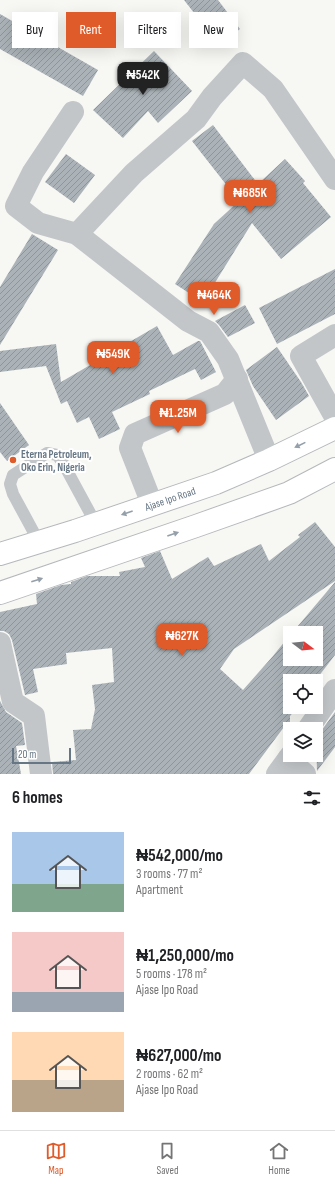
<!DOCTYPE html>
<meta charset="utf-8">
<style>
:root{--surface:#fff;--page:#f6f6f6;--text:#202124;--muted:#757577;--line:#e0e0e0;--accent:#e05b2a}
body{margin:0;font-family:"Sofia Sans Condensed",sans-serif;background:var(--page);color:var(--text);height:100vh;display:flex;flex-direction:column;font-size:15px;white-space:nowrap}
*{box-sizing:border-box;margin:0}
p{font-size:13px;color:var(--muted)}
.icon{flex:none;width:22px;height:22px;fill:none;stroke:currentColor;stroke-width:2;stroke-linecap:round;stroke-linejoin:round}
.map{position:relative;height:774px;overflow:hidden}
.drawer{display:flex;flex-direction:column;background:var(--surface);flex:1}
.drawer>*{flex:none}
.banner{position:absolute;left:12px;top:12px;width:311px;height:36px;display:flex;gap:8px}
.needle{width:26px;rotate:106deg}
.controls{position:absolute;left:283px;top:626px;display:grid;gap:8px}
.controls a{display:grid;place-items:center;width:40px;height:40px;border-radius:0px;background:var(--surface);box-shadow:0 4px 16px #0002;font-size:20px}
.scale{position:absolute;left:12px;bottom:10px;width:59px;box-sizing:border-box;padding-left:4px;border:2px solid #667684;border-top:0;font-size:11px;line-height:14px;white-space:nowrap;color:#667684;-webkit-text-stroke:3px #fff;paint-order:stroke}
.price{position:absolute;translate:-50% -34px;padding:0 9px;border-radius:8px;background:var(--accent);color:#fff;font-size:13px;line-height:26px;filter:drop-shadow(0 1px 2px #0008)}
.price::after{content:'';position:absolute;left:50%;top:24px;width:12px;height:9px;margin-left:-6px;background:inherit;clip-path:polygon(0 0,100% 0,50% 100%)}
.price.current{background:#222;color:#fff}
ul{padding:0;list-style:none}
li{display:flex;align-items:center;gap:12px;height:100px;padding:0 12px}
li span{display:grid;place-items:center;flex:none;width:112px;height:80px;border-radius:0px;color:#555}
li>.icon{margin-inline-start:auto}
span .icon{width:48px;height:48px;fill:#fffc;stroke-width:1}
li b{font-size:17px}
h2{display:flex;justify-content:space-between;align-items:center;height:48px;padding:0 12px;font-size:17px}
.pill{padding:0 14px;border-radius:0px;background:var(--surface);box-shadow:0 4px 16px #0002;font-size:14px;line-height:36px}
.pill.current{background:var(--accent);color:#fff}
.menu{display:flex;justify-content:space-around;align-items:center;height:56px;border-top:1px solid var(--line);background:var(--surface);font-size:11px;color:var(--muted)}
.menu a{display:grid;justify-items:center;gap:2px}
.menu .current{color:var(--accent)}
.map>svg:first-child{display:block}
</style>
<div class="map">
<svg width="335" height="774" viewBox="0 0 335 774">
<defs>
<pattern id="building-hatch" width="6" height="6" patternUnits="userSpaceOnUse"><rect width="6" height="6" fill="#abb3b8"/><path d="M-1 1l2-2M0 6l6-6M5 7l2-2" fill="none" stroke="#8f969b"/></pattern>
</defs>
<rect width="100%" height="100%" fill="#f7f7f4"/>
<g fill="url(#building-hatch)">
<polygon points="184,0 218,0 240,29 219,45"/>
<polygon points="0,14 98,70 83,96 0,49"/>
<polygon points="154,51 192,91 158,123 148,111 123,138 93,110"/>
<polygon points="213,125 258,184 285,159 305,181 303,183 331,217 281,259 252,223 203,302 175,284 214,224 239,201 192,141"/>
<polygon points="66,154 95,175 74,203 45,182"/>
<polygon points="32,234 58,250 0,345 0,287"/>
<polygon points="335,269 335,314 277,344 259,308"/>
<polygon points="245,305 255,323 228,337 219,325 215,321"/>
<polygon points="157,326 173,355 198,341 200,341 216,372 201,380 195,369 149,391 150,394 112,412 120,429 99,439 89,417 77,423 67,401 61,404 46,366 0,372 0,351 56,344 61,382"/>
<polygon points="277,347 301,382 309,396 276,420 253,386 246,370"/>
<polygon points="0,403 29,445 7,461 0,452"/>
<polygon points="315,522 335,547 335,581 234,649 220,669 243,690 273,656 290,635 290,659 316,659 316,633 292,633 335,582 335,655 318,677 321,680 316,686 316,681 290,681 290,707 298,707 290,716 290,723 284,727 249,774 53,774 52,762 76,760 73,730 91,729 95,709 92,685 114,682 112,648 66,653 67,664 33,669 38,692 25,695 12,640 9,634 4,631 0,631 0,612 37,604 36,594 61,585 71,584 71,582 87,576 120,576 119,572 145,567 141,558 160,551 172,579 208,557 214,566 261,544 269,561 300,537 298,535"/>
<polygon points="0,701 6,712 22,723 25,745 16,746 21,774 0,774"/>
<polygon points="335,712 335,747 317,771 316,738"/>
</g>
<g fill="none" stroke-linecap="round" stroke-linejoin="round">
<g stroke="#b5b8bb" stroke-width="24">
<g id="highway">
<path id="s1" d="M0,554L75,531L216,483L269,460L335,428"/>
<polyline points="0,593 196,526 289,493 335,469"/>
</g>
</g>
<polyline stroke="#c2c6c9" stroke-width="12" points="39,542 13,494 10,484 13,475 47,453 57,455 63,463 96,524"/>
<g stroke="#c2c6c9" stroke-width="22">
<polyline points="73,112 33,172 16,206 38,223 77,234 188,321 209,332 228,359 269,460"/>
<polyline points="77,234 134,173 196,119 212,97 243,63 273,89 335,179"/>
<polyline points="335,335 301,356 335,417"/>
<polyline points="152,504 130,448 135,434 225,394 237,379"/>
<polyline points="0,643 13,702 34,716 41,774"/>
<polyline points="308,729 335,690"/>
<polyline points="288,759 305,774"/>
<polyline points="277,774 291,755"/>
</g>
<use href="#highway" stroke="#fff" stroke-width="22"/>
</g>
<defs><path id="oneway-solid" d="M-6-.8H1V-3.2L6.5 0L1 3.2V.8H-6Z"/></defs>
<g fill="#949fa9">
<use href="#oneway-solid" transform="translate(300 445) rotate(154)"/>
<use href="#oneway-solid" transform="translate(127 513) rotate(161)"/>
<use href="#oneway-solid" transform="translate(173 534) rotate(-19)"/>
<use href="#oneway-solid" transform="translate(37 580) rotate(-18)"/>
</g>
<circle fill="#e05b2a" stroke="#fff" stroke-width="1.5" cx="13" cy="460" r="4"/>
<g text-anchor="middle" stroke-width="4" stroke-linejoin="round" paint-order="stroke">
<g font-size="11" font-weight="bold" fill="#667684" stroke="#fff" text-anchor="start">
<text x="21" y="458">Eterna Petroleum,<tspan x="21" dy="13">Oko Erin, Nigeria</tspan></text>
</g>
<g font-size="11" fill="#667684" stroke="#fff">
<text dy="4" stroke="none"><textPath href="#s1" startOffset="179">Ajase Ipo Road</textPath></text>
</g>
</g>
</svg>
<div class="controls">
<a><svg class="needle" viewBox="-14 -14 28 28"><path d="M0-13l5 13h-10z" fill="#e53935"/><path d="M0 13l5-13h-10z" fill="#757577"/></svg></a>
<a><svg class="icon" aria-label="locate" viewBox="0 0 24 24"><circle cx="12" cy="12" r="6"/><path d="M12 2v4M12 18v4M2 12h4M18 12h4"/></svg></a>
<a><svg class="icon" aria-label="layers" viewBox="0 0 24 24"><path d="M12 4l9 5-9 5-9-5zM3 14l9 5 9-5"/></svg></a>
</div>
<div class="scale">20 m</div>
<b class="price current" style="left:143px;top:96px">₦542K</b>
<b class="price" style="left:250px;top:214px">₦685K</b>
<b class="price" style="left:214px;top:316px">₦464K</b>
<b class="price" style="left:113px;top:375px">₦549K</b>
<b class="price" style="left:178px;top:434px">₦1.25M</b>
<b class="price" style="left:182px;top:657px">₦627K</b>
<div class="banner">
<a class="pill">Buy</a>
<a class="pill current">Rent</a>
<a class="pill">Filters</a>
<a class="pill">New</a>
</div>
</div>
<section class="drawer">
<h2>6 homes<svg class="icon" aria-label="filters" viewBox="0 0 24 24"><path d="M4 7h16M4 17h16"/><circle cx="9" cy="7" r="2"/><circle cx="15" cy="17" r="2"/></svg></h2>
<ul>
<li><span style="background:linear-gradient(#a9c7e8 65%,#7fa58c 0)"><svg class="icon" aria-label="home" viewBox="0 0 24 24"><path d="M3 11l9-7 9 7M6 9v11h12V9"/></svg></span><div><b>₦542,000/mo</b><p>3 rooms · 77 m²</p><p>Apartment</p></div></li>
<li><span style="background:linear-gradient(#f6c9c9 75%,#9aa5b1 0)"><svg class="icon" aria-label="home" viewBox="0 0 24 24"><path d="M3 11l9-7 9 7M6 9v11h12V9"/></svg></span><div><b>₦1,250,000/mo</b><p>5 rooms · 178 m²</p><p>Ajase Ipo Road</p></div></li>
<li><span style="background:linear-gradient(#ffd9b3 60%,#b9a48a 0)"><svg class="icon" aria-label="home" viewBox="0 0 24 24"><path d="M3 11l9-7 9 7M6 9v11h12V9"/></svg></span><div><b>₦627,000/mo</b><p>2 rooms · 62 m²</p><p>Ajase Ipo Road</p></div></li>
</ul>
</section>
<nav class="menu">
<a class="current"><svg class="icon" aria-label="map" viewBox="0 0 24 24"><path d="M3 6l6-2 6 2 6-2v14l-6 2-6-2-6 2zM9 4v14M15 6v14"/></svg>Map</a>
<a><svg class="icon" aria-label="saved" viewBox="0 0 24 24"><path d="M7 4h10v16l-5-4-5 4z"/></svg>Saved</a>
<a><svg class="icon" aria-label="home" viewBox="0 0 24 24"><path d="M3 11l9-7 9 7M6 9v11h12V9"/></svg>Home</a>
</nav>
